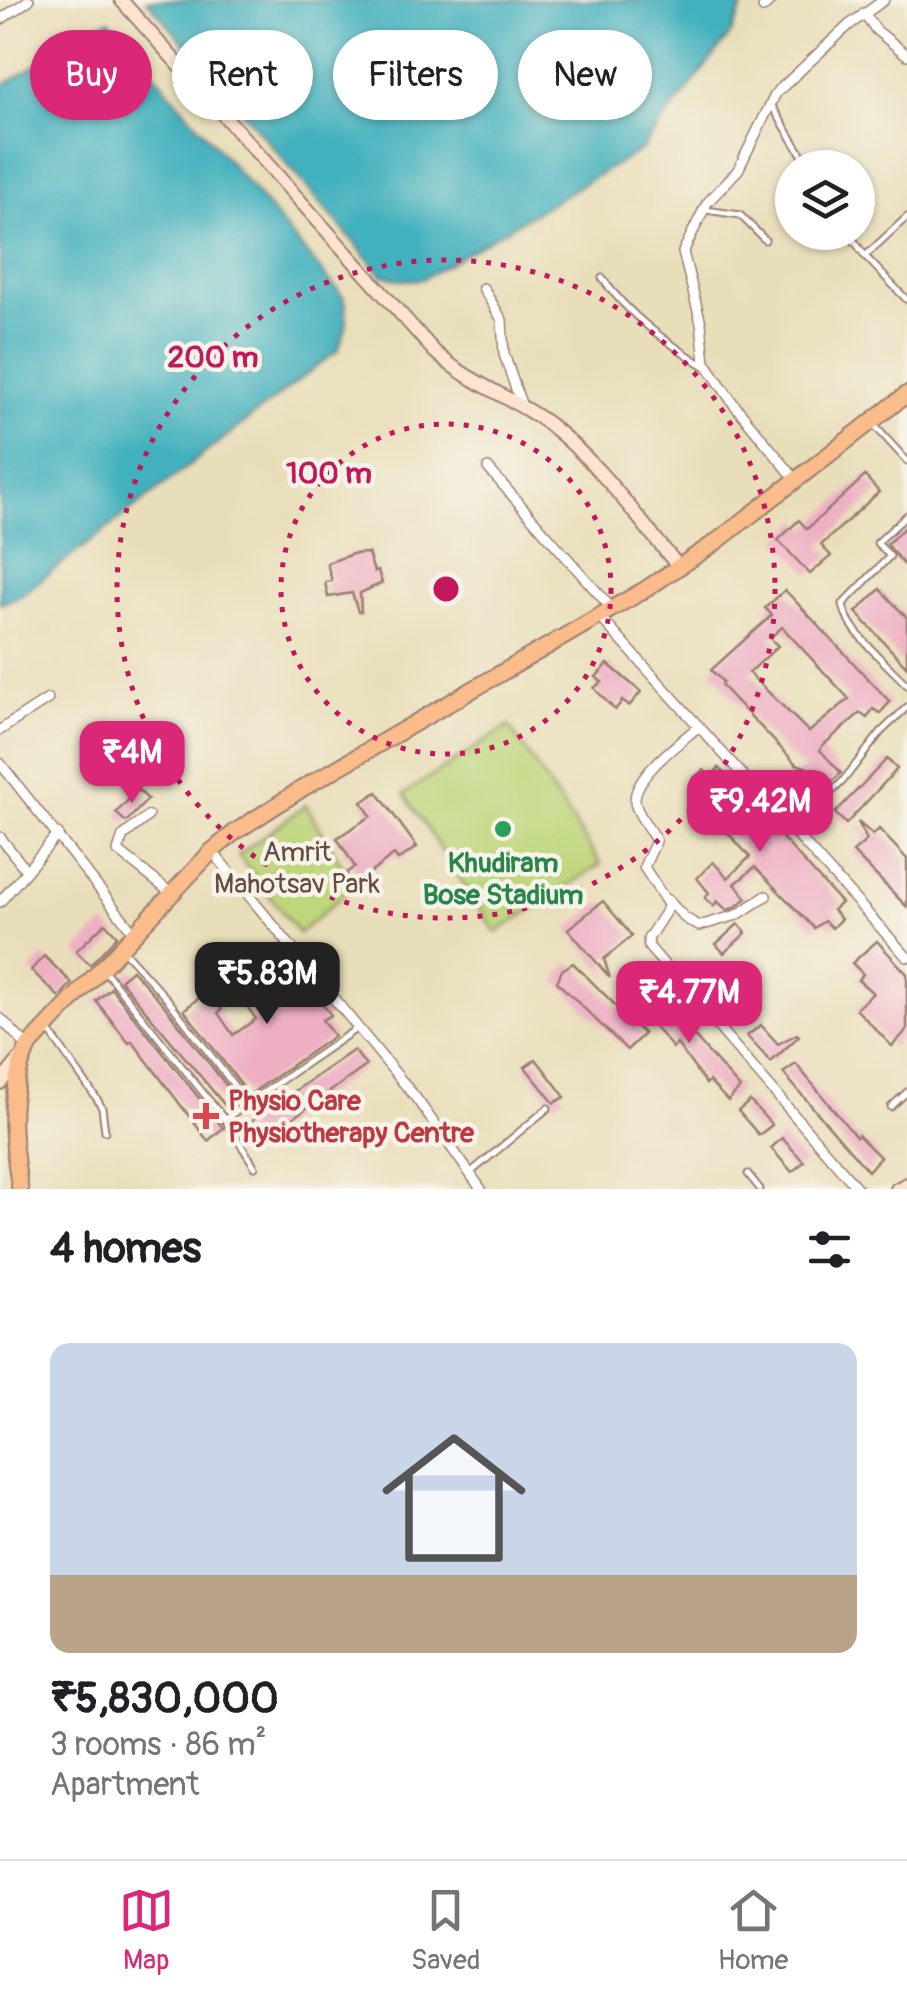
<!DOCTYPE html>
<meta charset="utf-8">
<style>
:root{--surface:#fff;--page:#f6f6f6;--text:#202124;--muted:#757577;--line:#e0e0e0;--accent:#db2777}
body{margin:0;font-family:Pangolin,sans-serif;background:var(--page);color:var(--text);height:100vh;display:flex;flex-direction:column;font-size:38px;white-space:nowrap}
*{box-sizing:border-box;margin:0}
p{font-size:32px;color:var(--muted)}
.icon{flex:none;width:55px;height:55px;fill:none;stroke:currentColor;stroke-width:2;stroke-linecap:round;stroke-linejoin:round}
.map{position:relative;height:1189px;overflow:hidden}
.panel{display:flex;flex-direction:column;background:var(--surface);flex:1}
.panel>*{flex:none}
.banner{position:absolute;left:30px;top:30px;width:848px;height:90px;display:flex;gap:20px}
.controls{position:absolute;left:775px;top:150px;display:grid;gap:20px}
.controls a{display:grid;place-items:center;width:100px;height:100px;border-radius:50%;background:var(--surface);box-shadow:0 2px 8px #0004;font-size:50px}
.price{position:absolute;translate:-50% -85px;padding:0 22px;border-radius:20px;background:var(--accent);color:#fff;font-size:32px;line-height:65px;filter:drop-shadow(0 2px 5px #0008)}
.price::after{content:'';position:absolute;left:50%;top:60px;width:30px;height:22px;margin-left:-15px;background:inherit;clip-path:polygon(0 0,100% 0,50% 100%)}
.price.on{background:#222;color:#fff}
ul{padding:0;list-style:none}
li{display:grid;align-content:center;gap:20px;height:530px;padding:0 50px}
li span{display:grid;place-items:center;height:310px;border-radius:20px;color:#555}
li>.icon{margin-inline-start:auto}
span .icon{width:180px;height:180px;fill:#fffc;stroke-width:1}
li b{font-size:42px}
h2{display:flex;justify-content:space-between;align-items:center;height:120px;padding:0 50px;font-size:42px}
.chip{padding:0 35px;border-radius:45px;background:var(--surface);box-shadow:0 2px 8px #0004;font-size:35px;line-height:90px}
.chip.on{background:var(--accent);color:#fff}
.dock{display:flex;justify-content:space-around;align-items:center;height:140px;border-top:2px solid var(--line);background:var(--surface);font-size:28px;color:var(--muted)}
.dock a{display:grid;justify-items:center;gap:5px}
.dock .on{color:var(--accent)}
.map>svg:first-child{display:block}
</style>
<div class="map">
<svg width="907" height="1189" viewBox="0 0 907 1189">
<rect width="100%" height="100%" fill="#f7f3e8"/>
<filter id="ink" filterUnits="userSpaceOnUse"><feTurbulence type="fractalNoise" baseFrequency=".01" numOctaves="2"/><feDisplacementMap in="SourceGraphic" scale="20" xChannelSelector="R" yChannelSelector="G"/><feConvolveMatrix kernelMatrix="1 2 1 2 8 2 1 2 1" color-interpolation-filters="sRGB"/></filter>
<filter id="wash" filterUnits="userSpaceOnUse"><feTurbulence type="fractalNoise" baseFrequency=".0048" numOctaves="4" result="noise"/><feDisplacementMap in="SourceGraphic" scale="40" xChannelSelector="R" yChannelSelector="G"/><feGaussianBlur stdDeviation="2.25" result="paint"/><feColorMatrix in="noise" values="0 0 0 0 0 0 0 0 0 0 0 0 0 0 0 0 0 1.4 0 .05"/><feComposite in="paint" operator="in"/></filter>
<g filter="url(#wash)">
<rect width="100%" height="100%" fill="#e9deba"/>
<g fill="#bed67b" stroke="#847a53" stroke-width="2.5">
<polygon points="509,726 601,864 496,933 404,794"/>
<polygon points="306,805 354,885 299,934 238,855"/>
</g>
<g fill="#42b1be" stroke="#466874" stroke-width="2.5">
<polygon points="147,0 745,0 732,32 642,149 422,279 400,280 382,275"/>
<polygon points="109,20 345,299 347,325 338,350 20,596 0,604 0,87"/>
</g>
<g id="blocks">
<g fill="#eeafc3" fill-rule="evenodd">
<polygon points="865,476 879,492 821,545 831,556 810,574 778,540 799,520 807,529"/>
<polygon points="907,525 907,569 887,544"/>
<polygon points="368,553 374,572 378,571 382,583 360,593 361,612 358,612 352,593 328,597 325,582 332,581 327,563 352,554"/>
<polygon points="880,589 907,618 907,667 856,612"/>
<path d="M785,590L890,702L880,713L873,709L867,718L860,713L822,746L820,750L841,773L810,804L788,781L805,767L796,764L721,685L723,682L711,670L772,615L765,608ZM782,627L849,699L809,732L749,673L778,646L770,638Z"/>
<polygon points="608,664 641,692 629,706 622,701 615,710 594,688 602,682 596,677"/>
<polygon points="887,759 897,769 846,824 835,813"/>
<polygon points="719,768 841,903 833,910 841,919 832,928 824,921 814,928 755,867 735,884 747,898 734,908 727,910 717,901 714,906 705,898 709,893 697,878 713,862 728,878 750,857 692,794 700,787 693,779 704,770 710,777"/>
<polygon points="138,790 148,799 126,822 116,813"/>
<polygon points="377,792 417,847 398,860 394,855 354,885 346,873 355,867 337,838 371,816 362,802"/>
<polygon points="858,822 873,835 879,829 907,859 907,907 853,852 867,840"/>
<polygon points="603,901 632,936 604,959 610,978 568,929"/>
<polygon points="105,923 117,936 90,965 76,951"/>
<polygon points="738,924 746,933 724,953 716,944"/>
<polygon points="877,941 907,974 907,1030 892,1046 856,1009 873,993 858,980 863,974 852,963"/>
<polygon points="285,954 331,1015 322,1020 334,1036 249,1095 184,1010 207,991 211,1000 222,1009 218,1013 233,1035 256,1019 243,1001 255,992 249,984 261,976 263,979 283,966 278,959"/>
<polygon points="44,956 72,983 59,997 31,970"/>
<polygon points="573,963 644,1034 627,1050 557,982 562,970"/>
<polygon points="132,970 163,1004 239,1102 228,1109 120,980"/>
<polygon points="111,988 223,1128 208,1141 132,1041 129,1043 96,1001"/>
<polygon points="653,990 740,1088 728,1101 709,1081 706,1084 677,1044 673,1048 653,1025 656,1021 639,1002"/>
<polygon points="761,1025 778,1044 797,1034 799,1036 771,1062 747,1036"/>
<polygon points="354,1050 366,1066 270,1134 257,1143 243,1127"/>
<polygon points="536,1059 565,1097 554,1103 525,1067"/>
<polygon points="796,1064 856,1137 858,1135 880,1157 868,1171 783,1073"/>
<polygon points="750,1101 772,1125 759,1135 738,1111"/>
<polygon points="782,1138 804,1162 792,1172 771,1148"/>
</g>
</g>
</g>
<g filter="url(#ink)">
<use href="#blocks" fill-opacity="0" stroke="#9a7e72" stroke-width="2.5"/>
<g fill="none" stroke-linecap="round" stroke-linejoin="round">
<g stroke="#9a7e72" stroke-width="9">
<g id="lane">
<polyline points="772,106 810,168"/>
<polyline points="706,210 740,215 765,240"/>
<polyline points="848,232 865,256 907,300"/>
<polyline points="865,256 907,217"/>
<path d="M602,278C631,318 665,341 706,367"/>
<polyline points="874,425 907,461"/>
<path d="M907,515L877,543L890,556L843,604C846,630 889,666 907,685"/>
<polyline points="792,830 842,782 881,732 907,707"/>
<polyline points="122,949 168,1000 249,1105"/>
<polyline points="105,971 225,1120 255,1167"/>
<polyline points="215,996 289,944"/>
<polyline points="49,1031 97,1099 102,1108 105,1131"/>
<polyline points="891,1107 907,1092"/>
<polyline points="225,1119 356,1029"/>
<polyline points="470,1173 548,1108"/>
<polyline points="748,1174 760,1189"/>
</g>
</g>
<g stroke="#9a7e72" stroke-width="12">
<g id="street">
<polyline points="763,8 771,0"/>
<polyline points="864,13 876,30 907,55"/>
<polyline points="0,20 29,0"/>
<polyline points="483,288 502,320 504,354 521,404"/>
<polyline points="488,468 613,610"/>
<polyline points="797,481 733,403 705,362 701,323 683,252 707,203 738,170 776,93 849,25 884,0"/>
<polyline points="600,617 907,957"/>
<path d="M699,726C681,742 627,780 636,806C640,818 650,829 656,841L644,867L669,906L648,939L649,947L858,1189"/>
<polyline points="0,730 48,699"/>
<polyline points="0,763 134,933"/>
<polyline points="148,816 123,836 118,851 171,893"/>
<polyline points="0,837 26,870"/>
<polyline points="212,851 416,1098 481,1189"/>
<polyline points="668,900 685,918 699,926 737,915 766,896"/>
<polyline points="0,902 58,834"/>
<polyline points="0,1018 28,1047"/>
</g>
</g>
<g stroke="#9a7e72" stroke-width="16">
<g id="secondary">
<path d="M121,0L434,351C468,383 513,397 550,425C600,464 638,519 679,567"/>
<polyline points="0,1083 21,1058"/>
<polyline points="897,1189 907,1184"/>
</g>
</g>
<g stroke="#9a7e72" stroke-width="19">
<path id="primary" d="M20,1189C12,1139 6,1095 28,1047L212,851L235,832L303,788L646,589L716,542L907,394"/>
</g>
<use href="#lane" stroke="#fff" stroke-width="5"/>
<use href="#street" stroke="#fff" stroke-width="9"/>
<use href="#secondary" stroke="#fde4d0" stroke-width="12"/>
<use href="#primary" stroke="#f9bc8a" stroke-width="15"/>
</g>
</g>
<g fill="none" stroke="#c2185b" stroke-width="5" stroke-dasharray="5 10">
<circle cx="446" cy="589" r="165"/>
<circle cx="446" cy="589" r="329"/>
</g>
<circle fill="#2e9e5b" stroke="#f7f3e8" stroke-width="4" cx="503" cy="829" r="10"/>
<path fill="#e0444e" stroke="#f7f3e8" stroke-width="4" d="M201 1101h10v10h10v10h-10v10h-10v-10h-10v-10h10z"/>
<g text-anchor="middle" stroke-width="9" stroke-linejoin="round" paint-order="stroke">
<g font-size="28" fill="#674d3f" stroke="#f7f3e8">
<text x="297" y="861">Amrit<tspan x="297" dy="32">Mahotsav Park</tspan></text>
</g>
<g font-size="28" font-weight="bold" fill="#27864d" stroke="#f7f3e8">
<text x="503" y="872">Khudiram<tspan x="503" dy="32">Bose Stadium</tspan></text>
</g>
<g font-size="28" font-weight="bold" fill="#be3a42" stroke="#f7f3e8" text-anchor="start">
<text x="228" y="1110">Physio Care<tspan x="228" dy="32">Physiotherapy Centre</tspan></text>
</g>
</g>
<circle cx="446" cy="589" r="15" fill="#c2185b" stroke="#f7f3e8" stroke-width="5"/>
<g font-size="30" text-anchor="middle" font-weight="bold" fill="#c2185b" stroke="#f7f3e8" stroke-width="9" stroke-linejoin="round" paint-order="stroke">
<text x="213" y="367">200 m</text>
<text x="329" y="483">100 m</text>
</g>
</svg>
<div class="controls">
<a><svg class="icon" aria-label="layers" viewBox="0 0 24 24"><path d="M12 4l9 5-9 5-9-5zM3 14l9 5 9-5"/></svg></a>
</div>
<b class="price" style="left:132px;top:806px">₹4M</b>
<b class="price" style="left:760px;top:855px">₹9.42M</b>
<b class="price on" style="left:267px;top:1027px">₹5.83M</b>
<b class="price" style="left:689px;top:1046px">₹4.77M</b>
<div class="banner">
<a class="chip on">Buy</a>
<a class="chip">Rent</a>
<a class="chip">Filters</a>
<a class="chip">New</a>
</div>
</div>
<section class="panel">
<h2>4 homes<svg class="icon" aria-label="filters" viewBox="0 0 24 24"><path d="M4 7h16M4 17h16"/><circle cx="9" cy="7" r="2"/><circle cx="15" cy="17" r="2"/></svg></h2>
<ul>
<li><span style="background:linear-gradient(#c9d6e8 75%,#b9a48a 0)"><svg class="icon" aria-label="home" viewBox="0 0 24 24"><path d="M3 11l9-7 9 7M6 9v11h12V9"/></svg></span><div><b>₹5,830,000</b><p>3 rooms · 86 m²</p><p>Apartment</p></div></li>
</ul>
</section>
<nav class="dock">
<a class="on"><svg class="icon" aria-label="map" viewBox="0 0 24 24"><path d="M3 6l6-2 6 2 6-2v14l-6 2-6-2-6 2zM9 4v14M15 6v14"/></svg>Map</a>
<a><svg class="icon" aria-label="saved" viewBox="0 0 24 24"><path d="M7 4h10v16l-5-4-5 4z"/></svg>Saved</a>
<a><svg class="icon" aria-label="home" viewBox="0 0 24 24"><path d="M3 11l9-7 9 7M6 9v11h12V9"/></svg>Home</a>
</nav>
